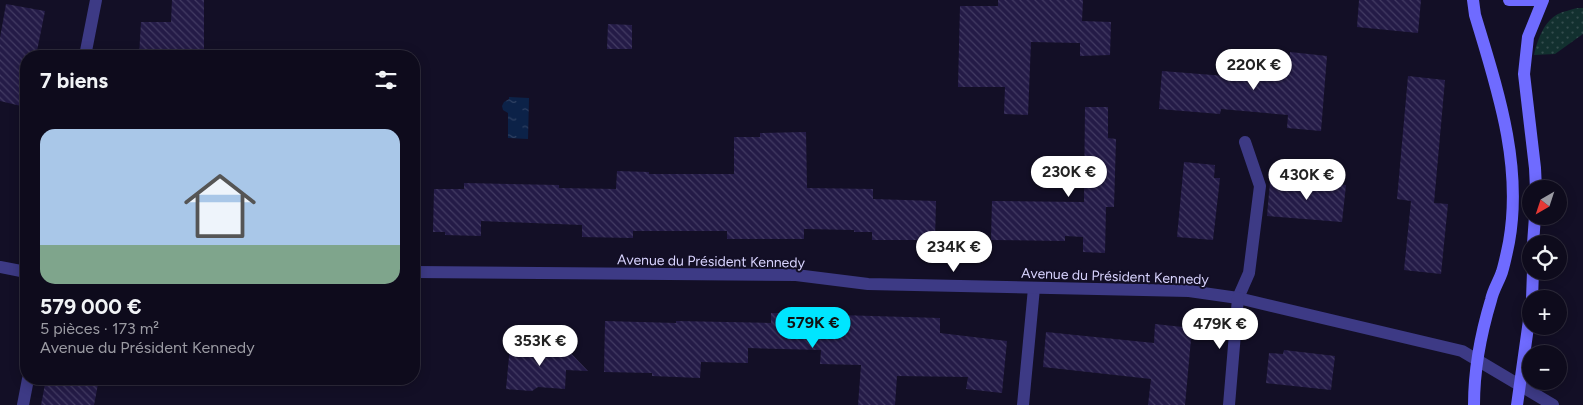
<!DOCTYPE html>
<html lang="fr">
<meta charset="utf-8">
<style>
:root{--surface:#0e0b1c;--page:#1c1929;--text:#f1f3f6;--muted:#9b9ba3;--line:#2e2b3b;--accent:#00e5ff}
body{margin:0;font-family:Figtree,sans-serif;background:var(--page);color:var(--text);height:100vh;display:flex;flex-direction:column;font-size:19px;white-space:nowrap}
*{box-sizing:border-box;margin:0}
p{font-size:16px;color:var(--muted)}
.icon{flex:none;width:28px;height:28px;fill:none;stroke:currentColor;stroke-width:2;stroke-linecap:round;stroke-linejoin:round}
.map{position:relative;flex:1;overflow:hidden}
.panel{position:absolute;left:20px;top:50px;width:400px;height:335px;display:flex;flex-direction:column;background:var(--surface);border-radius:20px;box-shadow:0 2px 12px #0003,0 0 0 1px var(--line)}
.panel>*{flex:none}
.needle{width:32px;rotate:219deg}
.tools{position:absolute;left:1522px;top:180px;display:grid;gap:10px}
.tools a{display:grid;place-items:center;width:45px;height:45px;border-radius:50%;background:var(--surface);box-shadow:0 2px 12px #0003,0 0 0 1px var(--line);font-size:25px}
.price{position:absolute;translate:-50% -42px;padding:0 11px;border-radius:18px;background:#fff;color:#222;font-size:16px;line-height:32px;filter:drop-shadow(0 1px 2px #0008)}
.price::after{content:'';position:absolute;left:50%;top:30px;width:15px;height:11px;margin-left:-8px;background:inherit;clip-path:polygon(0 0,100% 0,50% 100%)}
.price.current{background:var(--accent);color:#111}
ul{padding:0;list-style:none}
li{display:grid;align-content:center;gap:10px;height:265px;padding:0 20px}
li+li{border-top:1px solid var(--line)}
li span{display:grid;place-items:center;height:155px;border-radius:15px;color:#555}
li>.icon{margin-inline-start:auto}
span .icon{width:90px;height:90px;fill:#fffc;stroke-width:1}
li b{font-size:21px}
h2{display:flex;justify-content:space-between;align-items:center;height:60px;padding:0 20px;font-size:21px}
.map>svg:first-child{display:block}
</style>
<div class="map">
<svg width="1583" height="405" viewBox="0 0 1583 405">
<defs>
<pattern id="grass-dots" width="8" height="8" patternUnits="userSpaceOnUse" patternTransform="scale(1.25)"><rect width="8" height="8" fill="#12302f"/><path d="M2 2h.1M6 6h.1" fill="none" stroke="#344d4e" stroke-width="1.8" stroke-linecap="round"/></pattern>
<pattern id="water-ripples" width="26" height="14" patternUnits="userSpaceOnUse" patternTransform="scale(1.25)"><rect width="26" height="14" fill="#0c2248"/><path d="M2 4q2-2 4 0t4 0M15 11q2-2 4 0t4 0" fill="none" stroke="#2f4163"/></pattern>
<pattern id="building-back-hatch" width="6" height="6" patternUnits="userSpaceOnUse" patternTransform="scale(1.25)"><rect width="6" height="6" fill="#241b47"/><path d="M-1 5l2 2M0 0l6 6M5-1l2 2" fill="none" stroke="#433b63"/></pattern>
</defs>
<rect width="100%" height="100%" fill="#130f26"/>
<path fill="url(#grass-dots)" d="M1577,8H1583V34L1555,54L1534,55C1537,41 1544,21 1558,14C1564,11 1571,10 1577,8Z"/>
<polygon fill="url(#water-ripples)" points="509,97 529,98 528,139 508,138 508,113 503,110 502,106 504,102 509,99"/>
<g fill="url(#building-back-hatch)">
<polygon points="172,0 204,0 204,56 139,56 141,22 171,22"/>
<polygon points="998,0 1083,0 1082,21 1111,22 1110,55 1080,56 1080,43 1031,42 1028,115 1004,114 1005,87 958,87 960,6 998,6"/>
<polygon points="1359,0 1421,0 1418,33 1357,27"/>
<polygon points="6,4 45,11 36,56 26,56 26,79 21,106 0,101 0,38"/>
<polygon points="608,24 632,25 632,49 607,49"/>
<polygon points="1290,52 1327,56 1321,131 1287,128 1288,115 1221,109 1220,114 1159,109 1162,71 1238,77 1239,62 1289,65"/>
<polygon points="1408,76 1445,80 1434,203 1448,204 1441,274 1404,270 1411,201 1397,199"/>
<polygon points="1085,107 1108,107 1108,138 1116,139 1114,207 1106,207 1105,253 1083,252 1083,237 1065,236 1065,241 991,240 992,201 1084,202"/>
<polygon points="806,132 807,188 873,189 873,199 936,201 935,240 872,240 872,232 854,232 854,230 804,229 804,239 727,239 727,231 633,231 633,238 582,237 582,225 481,221 481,236 445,235 445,232 433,232 434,189 464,189 464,183 559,185 559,188 616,189 617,171 649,172 649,174 734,174 734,137 760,137 760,133"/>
<polygon points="1184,162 1215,165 1214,178 1220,178 1213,240 1177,237"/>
<polygon points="1284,179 1346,185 1342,222 1267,216 1270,182 1283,184"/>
<polygon points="771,313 940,318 940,333 1007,341 1002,393 966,389 968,377 897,376 895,405 858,405 861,365 820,364 821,350 748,348 748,363 701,362 700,378 652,376 652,373 604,372 605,321 676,323 676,321 771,323"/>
<polygon points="1155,324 1192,328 1185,405 1148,405 1151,379 1043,367 1046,332 1154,343"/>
<polygon points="546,343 563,345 588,371 566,370 565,389 538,387 532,391 506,389 510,346 539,348"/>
<polygon points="1284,350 1335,356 1331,390 1266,383 1269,353 1283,354"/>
<polygon points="46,379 99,379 94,405 41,405"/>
</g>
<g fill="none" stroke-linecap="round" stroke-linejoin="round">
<g stroke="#3d3a85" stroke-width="12">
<polyline points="1238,298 1249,273 1260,186 1245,142"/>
<polyline points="1023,405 1034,288"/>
</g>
<g stroke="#3d3a85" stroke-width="12">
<polyline points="85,56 96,0"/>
<polyline points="0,267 26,272"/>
<polyline points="414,272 796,275 868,284 1189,291 1238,298 1462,351 1553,405"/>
<polyline points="23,405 28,379"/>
<polyline points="1229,405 1238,298"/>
</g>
<g stroke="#6f6bff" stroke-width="12">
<path d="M1473,0L1475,15C1497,88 1523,164 1509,242C1507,252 1505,262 1502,272C1499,281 1493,290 1491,300C1481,333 1474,370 1474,405"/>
<polyline points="1509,0 1535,0"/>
<polyline points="1536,189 1535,168 1524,74 1528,37 1543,0"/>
<polyline points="1533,244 1535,216"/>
<polyline points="1532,299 1533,271"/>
<polyline points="1517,405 1531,306"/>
</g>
</g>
<g text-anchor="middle" stroke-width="4" stroke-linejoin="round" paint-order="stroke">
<g font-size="14" fill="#d9d4ff" stroke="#130f26">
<text transform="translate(711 261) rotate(1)" y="5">Avenue du Président Kennedy</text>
<text transform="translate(1115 276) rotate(2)" y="5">Avenue du Président Kennedy</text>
</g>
</g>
</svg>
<div class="tools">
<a><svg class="needle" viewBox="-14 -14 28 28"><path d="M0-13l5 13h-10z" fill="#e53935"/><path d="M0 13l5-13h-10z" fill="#9b9ba3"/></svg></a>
<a><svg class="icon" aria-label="locate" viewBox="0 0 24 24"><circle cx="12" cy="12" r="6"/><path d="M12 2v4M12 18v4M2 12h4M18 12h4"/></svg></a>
<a>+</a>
<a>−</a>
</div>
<b class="price" style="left:1254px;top:91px">220K €</b>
<b class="price" style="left:1069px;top:198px">230K €</b>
<b class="price" style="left:1307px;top:201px">430K €</b>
<b class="price" style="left:954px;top:273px">234K €</b>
<b class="price current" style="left:813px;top:349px">579K €</b>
<b class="price" style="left:1220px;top:350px">479K €</b>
<b class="price" style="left:540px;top:367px">353K €</b>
<section class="panel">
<h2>7 biens<svg class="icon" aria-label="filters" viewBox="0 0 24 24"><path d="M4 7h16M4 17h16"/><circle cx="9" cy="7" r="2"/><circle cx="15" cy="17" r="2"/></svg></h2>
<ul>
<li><span style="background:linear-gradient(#a9c7e8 75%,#7fa58c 0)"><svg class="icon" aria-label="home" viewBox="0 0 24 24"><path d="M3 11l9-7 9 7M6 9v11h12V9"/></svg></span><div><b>579 000 €</b><p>5 pièces · 173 m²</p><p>Avenue du Président Kennedy</p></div></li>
</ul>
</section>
</div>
